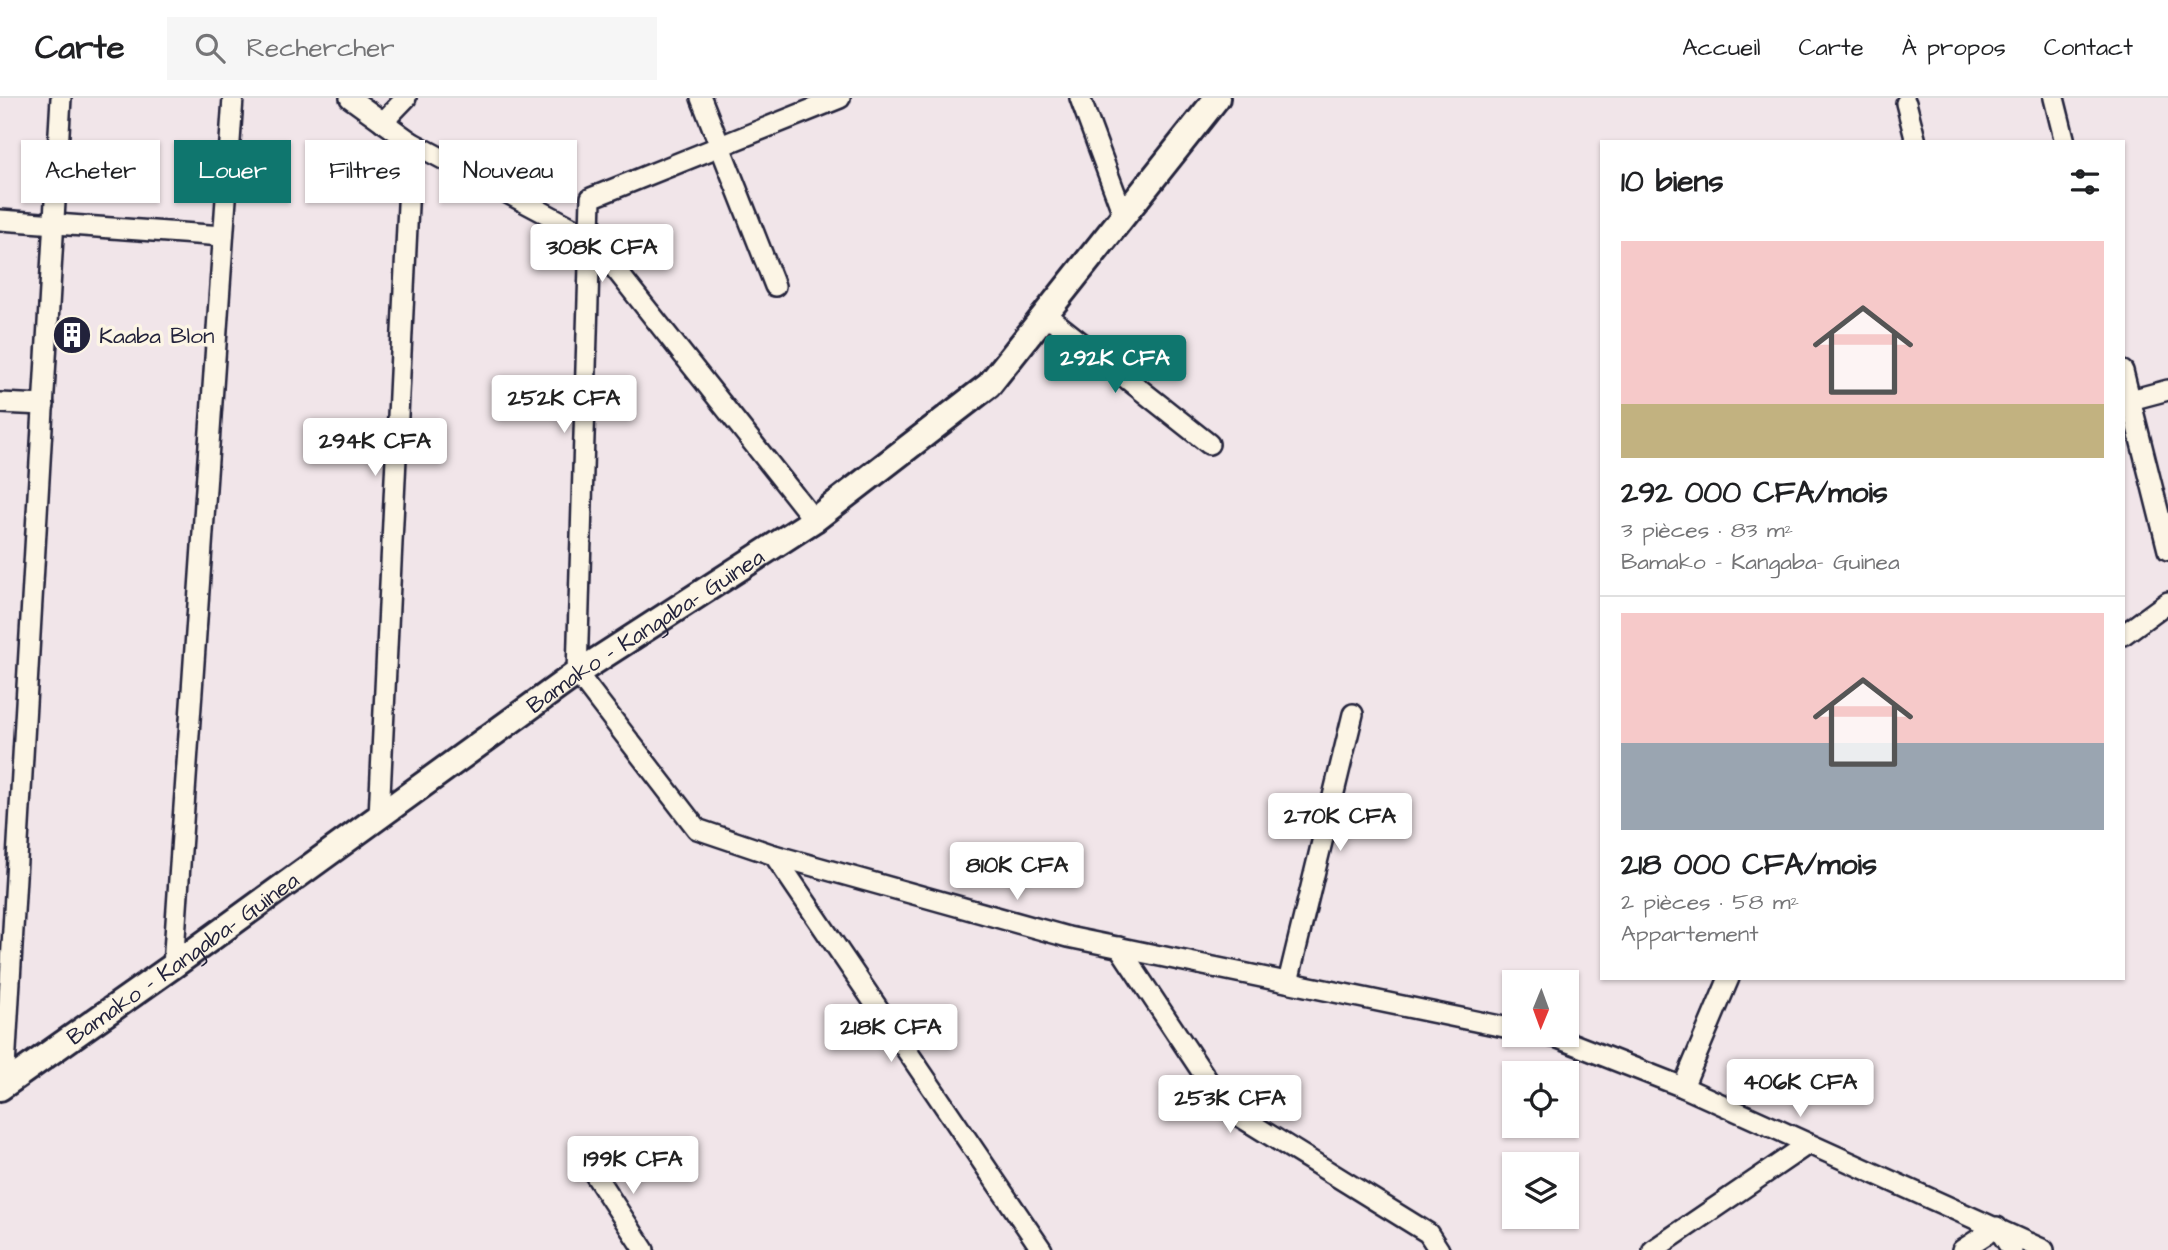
<!DOCTYPE html>
<html lang="fr">
<meta charset="utf-8">
<style>
:root{--surface:#fff;--page:#f6f6f6;--text:#202124;--muted:#757577;--line:#e0e0e0;--accent:#0f766e}
body{margin:0;font-family:"Architects Daughter",sans-serif;background:var(--page);color:var(--text);height:100vh;display:flex;flex-direction:column;font-size:26px;white-space:nowrap}
*{box-sizing:border-box;margin:0}
p{font-size:23px;color:var(--muted)}
.icon{flex:none;width:38px;height:38px;fill:none;stroke:currentColor;stroke-width:2;stroke-linecap:round;stroke-linejoin:round}
.map{position:relative;flex:1;overflow:hidden}
.sheet{position:absolute;left:1600px;top:42px;width:525px;height:840px;display:flex;flex-direction:column;background:var(--surface);border-radius:0px;box-shadow:0 2px 5px #0004}
.sheet>*{flex:none}
.guide{position:absolute;left:21px;top:42px;width:665px;height:63px;display:flex;gap:14px}
.needle{width:46px;rotate:181deg}
.buttons{position:absolute;left:1502px;top:872px;display:grid;gap:14px}
.buttons a{display:grid;place-items:center;width:77px;height:77px;border-radius:0px;background:var(--surface);box-shadow:0 2px 5px #0004;font-size:35px}
.price{position:absolute;translate:-50% -60px;padding:0 16px;border-radius:7px;background:#fff;color:#222;font-size:23px;line-height:46px;filter:drop-shadow(0 2px 4px #0008)}
.price::after{content:'';position:absolute;left:50%;top:42px;width:21px;height:16px;margin-left:-10px;background:inherit;clip-path:polygon(0 0,100% 0,50% 100%)}
.price.on{background:var(--accent);color:#fff}
ul{padding:0;list-style:none}
li{display:grid;align-content:center;gap:14px;height:371px;padding:0 21px}
li+li{border-top:2px solid var(--line)}
li span{display:grid;place-items:center;height:217px;border-radius:0px;color:#555}
li>.icon{margin-inline-start:auto}
span .icon{width:126px;height:126px;fill:#fffc;stroke-width:1}
li b{font-size:30px}
h2{display:flex;justify-content:space-between;align-items:center;height:84px;padding:0 21px;font-size:30px}
.pill{padding:0 24px;border-radius:0px;background:var(--surface);box-shadow:0 2px 5px #0004;font-size:24px;line-height:63px}
.pill.on{background:var(--accent);color:#fff}
header{display:flex;align-items:center;gap:42px;box-sizing:border-box;height:98px;padding:0 35px;background:var(--surface);border-bottom:2px solid var(--line)}
header strong{font-size:33px}
nav{display:flex;gap:38px;margin-inline-start:auto;font-size:24px}
.search{width:490px;height:63px;background:var(--page);display:flex;align-items:center;gap:18px;box-sizing:border-box;padding:0 24px;border-radius:0px;color:var(--muted);font-size:26px}
.map>svg:first-child{display:block}
</style>
<header>
<strong>Carte</strong>
<div class="search"><svg class="icon" aria-label="search" viewBox="0 0 24 24"><circle cx="10" cy="10" r="6"/><path d="M15 15l6 6"/></svg>Rechercher</div>
<nav><a>Accueil</a><a>Carte</a><a>À propos</a><a>Contact</a></nav>
</header>
<div class="map">
<svg width="2168" height="1152" viewBox="0 0 2168 1152">
<rect width="100%" height="100%" fill="#f1e5e9"/>
<filter id="ink" filterUnits="userSpaceOnUse"><feTurbulence type="fractalNoise" baseFrequency=".0143" numOctaves="2"/><feDisplacementMap in="SourceGraphic" scale="14" xChannelSelector="R" yChannelSelector="G"/><feConvolveMatrix kernelMatrix="1 2 1 2 8 2 1 2 1" color-interpolation-filters="sRGB"/></filter>
<g filter="url(#ink)">
<g fill="none" stroke-linecap="round" stroke-linejoin="round">
<g stroke="#22223b" stroke-width="24">
<g id="minor">
<polyline points="350,0 411,44 590,139 814,422"/>
<polyline points="701,0 775,188"/>
<polyline points="840,0 591,100 577,575 697,731 774,757 1068,839 1514,931"/>
<polyline points="1080,0 1123,116"/>
<polyline points="2054,0 2065,44"/>
<polyline points="1906,5 1916,44"/>
<polyline points="383,24 406,0"/>
<polyline points="0,122 223,138"/>
<polyline points="1045,216 1209,346"/>
<polyline points="2123,273 2168,452"/>
<polyline points="2123,304 2168,292"/>
<polyline points="0,305 44,307"/>
<polyline points="2123,537 2168,504"/>
<polyline points="379,718 411,44"/>
<polyline points="774,757 1042,1152"/>
<polyline points="1119,849 1226,1010 1428,1135 1439,1152"/>
<polyline points="173,868 233,0"/>
<polyline points="1288,884 1353,616"/>
<polyline points="1540,936 1558,940 1683,989 2044,1152"/>
<polyline points="4,987 61,0"/>
<polyline points="1683,989 1729,880"/>
<polyline points="588,1066 644,1152"/>
<polyline points="1653,1152 1808,1046"/>
<polyline points="1962,1152 1997,1129 2012,1152"/>
</g>
</g>
<g stroke="#22223b" stroke-width="30">
<g id="major">
<path id="s1" d="M0,990L173,868L577,575L814,422L989,287L1217,0"/>
</g>
</g>
<use href="#minor" stroke="#fcf5e5" stroke-width="19"/>
<use href="#major" stroke="#fcf5e5" stroke-width="24"/>
</g>
</g>
<defs>
<g id="building-disc" transform="scale(2.0125)"><circle r="9.5" fill="#22223b" stroke="#fcf5e5"/><path d="M-4-6H4V6H1V3H-1V6H-4ZM-2.5-4.3h1.7v1.8h-1.7ZM.8-4.3h1.7v1.8H.8ZM-2.5-1h1.7V.8h-1.7ZM.8-1h1.7V.8H.8Z" fill="#fff"/></g>
</defs>
<g fill-rule="evenodd">
<use href="#building-disc" x="72" y="237"/>
</g>
<g text-anchor="middle" stroke-width="7" stroke-linejoin="round" paint-order="stroke">
<g font-size="23" fill="#22223b" stroke="#fcf5e5" text-anchor="start">
<text x="99" y="245">Kaaba Blon</text>
</g>
<g font-size="23" fill="#22223b" stroke="#fcf5e5">
<text dy="8" stroke="none"><textPath href="#s1" startOffset="791">Bamako - Kangaba- Guinea</textPath></text>
<text dy="8" stroke="none"><textPath href="#s1" startOffset="224">Bamako - Kangaba- Guinea</textPath></text>
</g>
</g>
</svg>
<div class="buttons">
<a><svg class="needle" viewBox="-14 -14 28 28"><path d="M0-13l5 13h-10z" fill="#e53935"/><path d="M0 13l5-13h-10z" fill="#757577"/></svg></a>
<a><svg class="icon" aria-label="locate" viewBox="0 0 24 24"><circle cx="12" cy="12" r="6"/><path d="M12 2v4M12 18v4M2 12h4M18 12h4"/></svg></a>
<a><svg class="icon" aria-label="layers" viewBox="0 0 24 24"><path d="M12 4l9 5-9 5-9-5zM3 14l9 5 9-5"/></svg></a>
</div>
<b class="price" style="left:602px;top:186px">308K CFA</b>
<b class="price on" style="left:1115px;top:297px">292K CFA</b>
<b class="price" style="left:564px;top:337px">252K CFA</b>
<b class="price" style="left:375px;top:380px">294K CFA</b>
<b class="price" style="left:1340px;top:755px">270K CFA</b>
<b class="price" style="left:1017px;top:804px">810K CFA</b>
<b class="price" style="left:891px;top:966px">218K CFA</b>
<b class="price" style="left:1800px;top:1021px">406K CFA</b>
<b class="price" style="left:1230px;top:1037px">253K CFA</b>
<b class="price" style="left:633px;top:1098px">199K CFA</b>
<div class="guide">
<a class="pill">Acheter</a>
<a class="pill on">Louer</a>
<a class="pill">Filtres</a>
<a class="pill">Nouveau</a>
</div>
<section class="sheet">
<h2>10 biens<svg class="icon" aria-label="filters" viewBox="0 0 24 24"><path d="M4 7h16M4 17h16"/><circle cx="9" cy="7" r="2"/><circle cx="15" cy="17" r="2"/></svg></h2>
<ul>
<li><span style="background:linear-gradient(#f6c9c9 75%,#c2b280 0)"><svg class="icon" aria-label="home" viewBox="0 0 24 24"><path d="M3 11l9-7 9 7M6 9v11h12V9"/></svg></span><div><b>292 000 CFA/mois</b><p>3 pièces · 83 m²</p><p>Bamako - Kangaba- Guinea</p></div></li>
<li><span style="background:linear-gradient(#f6c9c9 60%,#9aa5b1 0)"><svg class="icon" aria-label="home" viewBox="0 0 24 24"><path d="M3 11l9-7 9 7M6 9v11h12V9"/></svg></span><div><b>218 000 CFA/mois</b><p>2 pièces · 58 m²</p><p>Appartement</p></div></li>
</ul>
</section>
</div>
